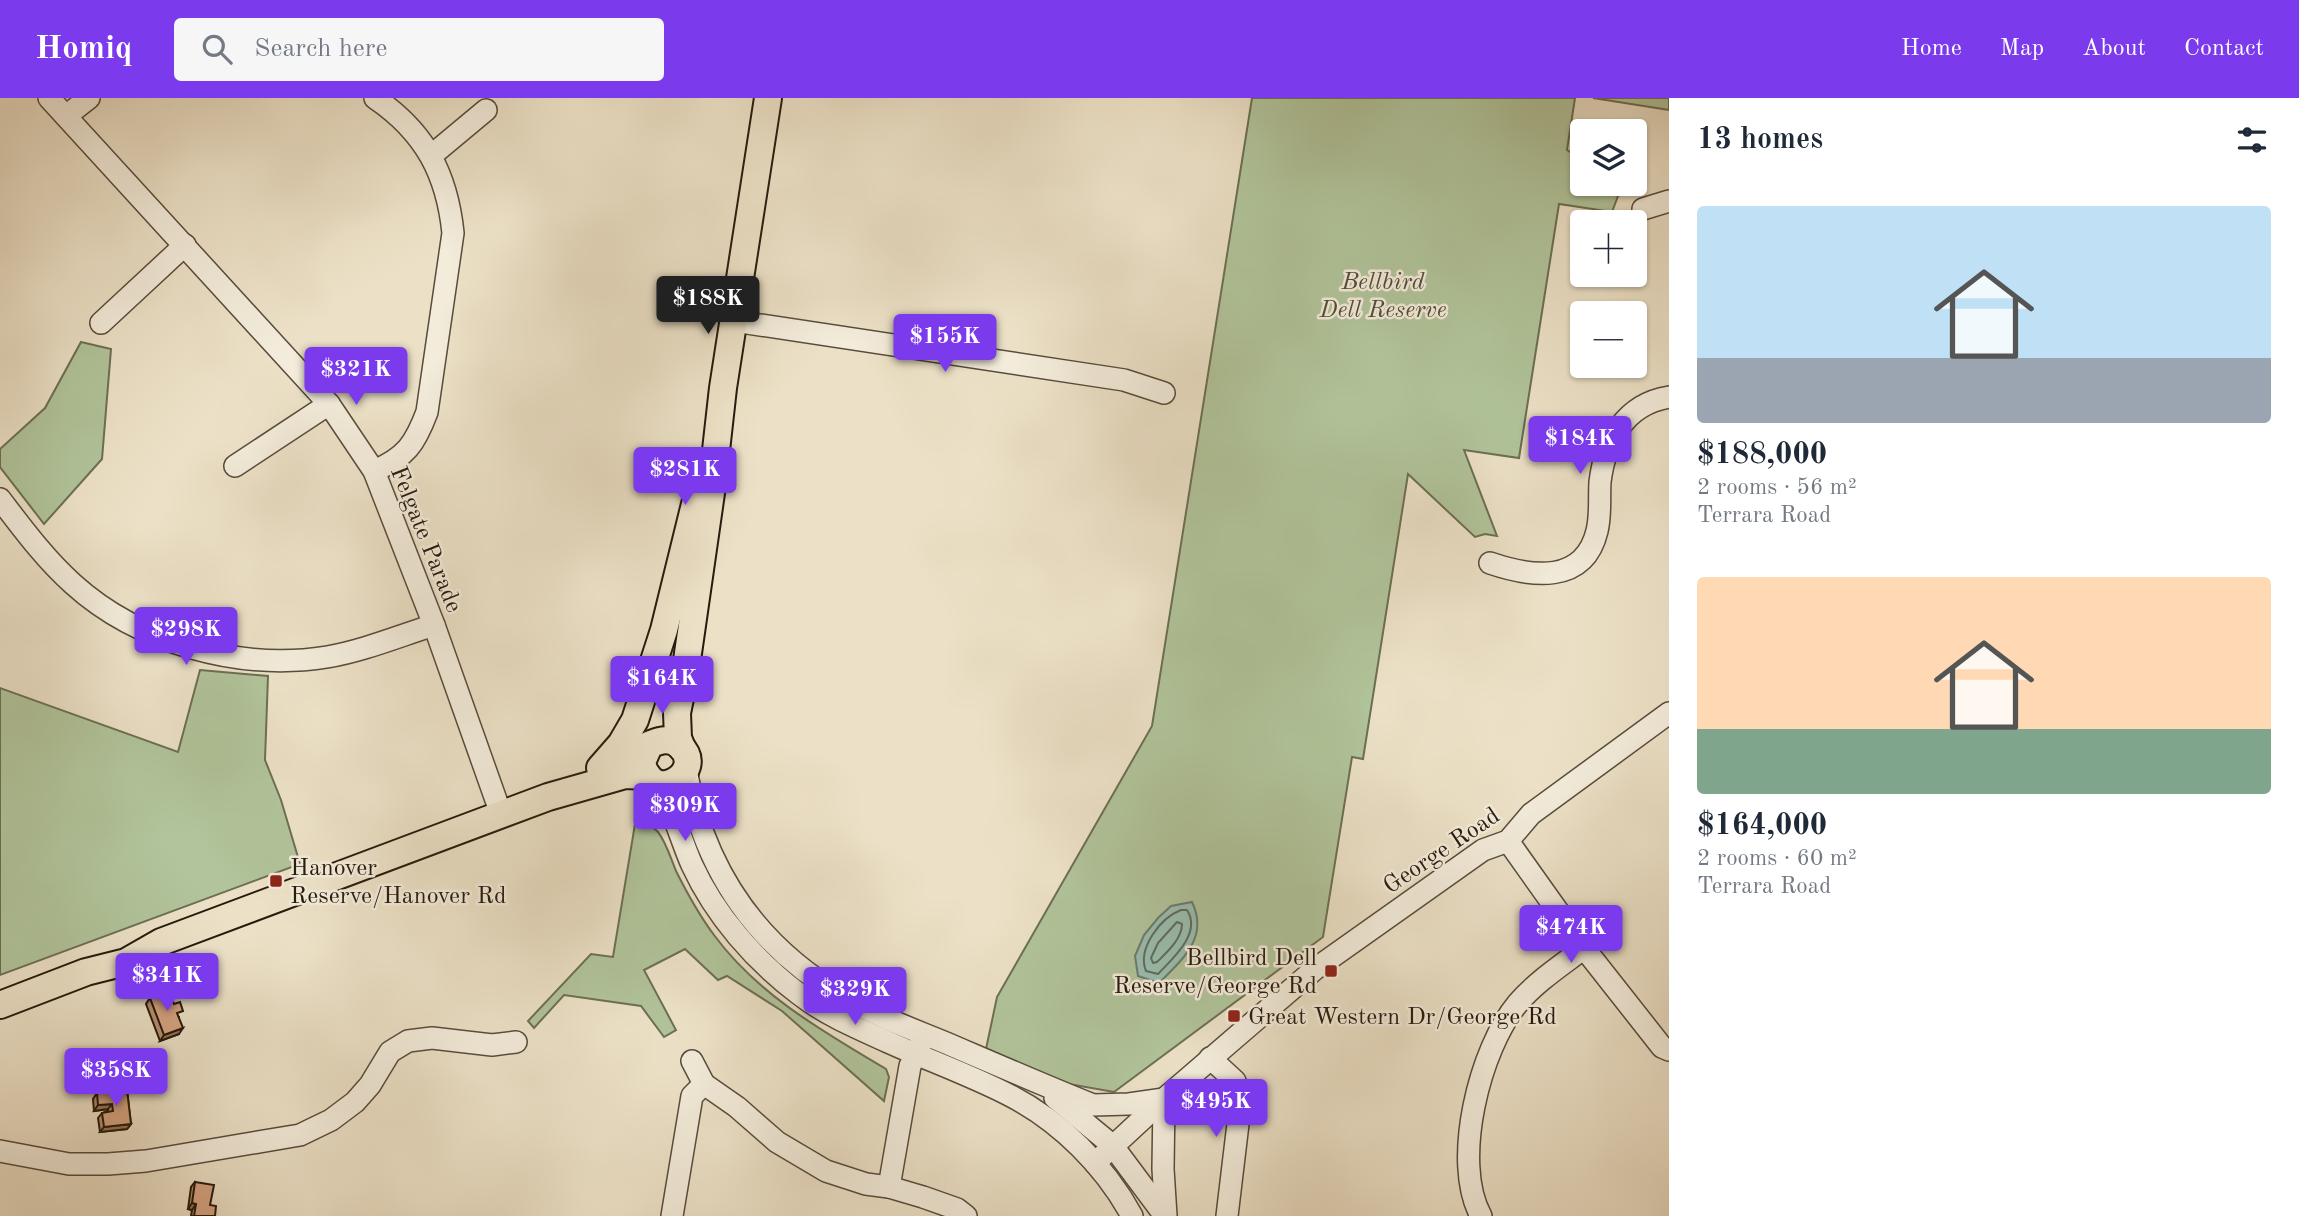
<!DOCTYPE html>
<meta charset="utf-8">
<style>
:root{--surface:#fff;--page:#f6f6f7;--text:#1f2937;--muted:#747a83;--accent:#7c3aed}
body{margin:0;font-family:"Old Standard TT",serif;background:var(--page);color:var(--text);height:100vh;display:flex;flex-direction:column;font-size:26px;white-space:nowrap}
*{box-sizing:border-box;margin:0}
p{font-size:23px;color:var(--muted)}
.icon{flex:none;width:38px;height:38px;fill:none;stroke:currentColor;stroke-width:2;stroke-linecap:round;stroke-linejoin:round}
.map{position:relative;flex:1;overflow:hidden}
.sheet{display:flex;flex-direction:column;background:var(--surface);width:630px}
.sheet>*{flex:none}
.controls{position:absolute;left:1570px;top:21px;display:grid;gap:14px}
.controls a{display:grid;place-items:center;width:77px;height:77px;border-radius:7px;background:var(--surface);box-shadow:0 2px 5px #0004;font-size:35px}
.price{position:absolute;translate:-50% -60px;padding:0 16px;border-radius:7px;background:var(--accent);color:#fff;font-size:23px;line-height:46px;filter:drop-shadow(0 2px 4px #0008)}
.price::after{content:'';position:absolute;left:50%;top:42px;width:21px;height:16px;margin-left:-10px;background:inherit;clip-path:polygon(0 0,100% 0,50% 100%)}
.price.current{background:#222;color:#fff}
ul{padding:0;list-style:none}
li{display:grid;align-content:center;gap:14px;height:371px;padding:0 28px}
li span{display:grid;place-items:center;height:217px;border-radius:7px;color:#555}
li>.icon{margin-inline-start:auto}
span .icon{width:126px;height:126px;fill:#fffc;stroke-width:1}
li b{font-size:30px}
h2{display:flex;justify-content:space-between;align-items:center;height:84px;padding:0 28px;font-size:30px}
header{display:flex;align-items:center;gap:42px;box-sizing:border-box;height:98px;padding:0 35px;background:var(--accent);color:#fff}
header strong{font-size:33px}
nav{display:flex;gap:38px;margin-inline-start:auto;font-size:24px}
.search{width:490px;height:63px;background:var(--page);display:flex;align-items:center;gap:18px;box-sizing:border-box;padding:0 24px;border-radius:7px;color:var(--muted);font-size:26px}
main{display:flex;flex:1;min-height:0}
.map>svg:first-child{display:block}
</style>
<header>
<strong>Homiq</strong>
<div class="search"><svg class="icon" aria-label="search" viewBox="0 0 24 24"><circle cx="10" cy="10" r="6"/><path d="M15 15l6 6"/></svg>Search here</div>
<nav><a>Home</a><a>Map</a><a>About</a><a>Contact</a></nav>
</header>
<main>
<div class="map">
<svg width="1669" height="1118" viewBox="0 0 1669 1118">
<rect width="100%" height="100%" fill="#ece1c7"/>
<filter id="stains"><feTurbulence type="fractalNoise" baseFrequency=".00286" numOctaves="4"/><feColorMatrix values="0 0 0 0 .2 0 0 0 0 .09 0 0 0 0 .02 0 0 0 .5 -.17"/></filter>
<radialGradient id="worn" r=".72"><stop offset=".6" stop-color="#630" stop-opacity="0"/><stop offset="1" stop-color="#630" stop-opacity=".3"/></radialGradient>
<g fill="#b1c49b" stroke="#6c6f54" stroke-width="2">
<polygon points="1252,0 1575,0 1567,52 1582,61 1582,86 1624,86 1630,89 1618,98 1612,114 1559,106 1519,360 1464,352 1497,438 1485,436 1475,439 1408,376 1363,661 1352,659 1323,839 1114,994 1046,982 986,951 997,899 1152,628"/>
<polygon points="1593,0 1669,0 1669,12"/>
<polygon points="81,244 111,251 102,361 44,426 0,369 0,351 45,310"/>
<polygon points="200,572 268,578 265,662 281,702 300,766 0,877 0,590 178,654"/>
<path d="M636,720C642,724 653,728 658,734C666,744 671,761 676,773C687,795 699,817 714,837C758,897 824,934 886,971L889,979L884,1003L782,913L727,878L718,882L685,851L644,872L676,932L664,939L641,908L564,897L534,930L528,923L591,856L613,859Z"/>
</g>
<path fill="#99beb0" stroke="#6b7c6f" stroke-width="2" d="M1192,804C1209,839 1183,861 1159,885L1138,878L1135,858L1144,837L1158,820L1171,808Z"/>
<g fill="none" stroke-linecap="round" stroke-linejoin="round">
<g stroke="#606c5e" stroke-width="2">
<path d="M1181,812H1187C1202,835 1173,860 1158,876L1146,873C1137,851 1160,820 1181,812Z"/>
<path d="M1177,824L1182,826C1182,841 1167,854 1157,864L1153,865L1151,860L1158,845Z"/>
</g>
<g stroke="#584c3c" stroke-width="24">
<g id="minor">
<polyline points="49,0 329,306 374,373 434,527 501,716"/>
<polyline points="66,18 89,0"/>
<polyline points="432,57 486,12"/>
<polyline points="1643,111 1669,103"/>
<polyline points="734,223 1124,282 1164,295"/>
<polyline points="101,225 185,147"/>
<polyline points="235,368 329,306"/>
<path d="M374,373C406,359 415,346 427,314L453,135C447,76 425,34 375,0"/>
<path d="M0,401C23,431 45,461 73,486C138,545 240,573 327,559C363,553 399,538 434,527"/>
<path d="M1490,465C1531,479 1584,487 1597,433C1601,417 1599,400 1600,384C1605,343 1625,306 1669,299"/>
<path d="M686,672C704,772 756,848 844,899C876,918 912,931 946,945C995,966 1043,987 1093,1007L1129,1006L1164,1001"/>
<path d="M656,685C673,709 680,740 692,767C715,817 755,863 799,896C826,917 857,930 888,944C928,962 970,977 1009,997C1060,1023 1105,1068 1132,1118"/>
<polyline points="1508,743 1584,850 1662,949 1669,952"/>
<polyline points="1210,960 1235,983 1240,1009 1227,1118"/>
<polyline points="692,963 704,986 737,1009 777,1044 826,1073 866,1086 889,1089 923,1099 957,1111 966,1118"/>
<polyline points="1055,1000 1112,1047 1165,1118"/>
<polyline points="1164,1001 1163,1071 1166,1118"/>
<polyline points="0,1053 69,1066 108,1066 146,1063 300,1037 331,1022 355,1004 370,987 390,954 408,943 432,940 492,947 516,944"/>
<polyline points="1095,1065 1164,1001 1315,871 1483,752 1508,743 1531,716 1669,615"/>
<polyline points="889,1089 910,968 921,945"/>
<polyline points="672,1118 692,998 704,986"/>
<path d="M1481,1118C1451,1064 1480,950 1518,905C1537,883 1562,867 1584,850"/>
</g>
</g>
<g stroke="#271a0d" stroke-width="30">
<g id="major">
<polyline points="682,650 678,640 677,615 685,576 712,388 723,290 768,0"/>
<path d="M605,668C619,662 646,646 660,643C667,641 675,643 680,648C708,674 651,710 642,664L649,648"/>
<polyline points="600,670 621,646 635,622 664,532 696,402"/>
<polyline points="0,907 86,874 126,864 161,844 548,699 625,677 648,678"/>
</g>
</g>
<use href="#minor" stroke="#f3ecdb" stroke-width="21"/>
<use href="#major" stroke="#ece1c7" stroke-width="26"/>
</g>
<g fill="#b88d70" stroke="#271a0d" stroke-width="2">
<polygon points="150,900 179,919 179,936 160,943 146,906"/>
<polygon points="127,992 131,1026 127,1031 100,1034 98,1020 102,1015 108,1013 108,1011 94,1013 93,1001 97,995"/>
<polygon points="195,1084 210,1107 215,1118 191,1118 192,1112 188,1111 191,1089"/>
</g>
<g fill="#96735b" stroke="#271a0d" stroke-width="2">
<polygon points="183,930 179,936 160,943 164,937"/>
<polygon points="112,1006 108,1011 94,1013 98,1007"/>
<polygon points="131,1026 127,1031 100,1034 104,1029"/>
<polygon points="192,1105 196,1106 192,1112 188,1111"/>
</g>
<g fill="#d6a482" stroke="#271a0d" stroke-width="2">
<polygon points="169,893 174,906 180,904 183,913 177,915 183,930 164,937 150,900"/>
<polygon points="127,992 131,1026 104,1029 102,1015 113,1013 112,1006 98,1007 97,995"/>
<polygon points="195,1084 214,1087 210,1107 216,1108 215,1118 194,1118 196,1106 192,1105"/>
</g>
<g fill="#8f2418" stroke="#f3ecdb" stroke-width="2.5">
<rect x="269" y="776" width="14" height="14" rx="3.5"/>
<rect x="1324" y="866" width="14" height="14" rx="3.5"/>
<rect x="1227" y="911" width="14" height="14" rx="3.5"/>
</g>
<g text-anchor="middle" stroke-width="5" stroke-linejoin="round" paint-order="stroke">
<g font-size="24" font-style="italic" fill="#504d38" stroke="#f3ecdb">
<text x="1383" y="191">Bellbird<tspan x="1383" dy="28">Dell Reserve</tspan></text>
</g>
<g font-size="24" fill="#271a0d" stroke="#f3ecdb">
<text transform="translate(427 441) rotate(68)" y="8">Felgate Parade</text>
<text transform="translate(1441 752) rotate(-34)" y="8">George Road</text>
</g>
<g font-size="24" fill="#271a0d" stroke="#f3ecdb" text-anchor="start">
<text x="290" y="777">Hanover<tspan x="290" dy="28">Reserve/Hanover Rd</tspan></text>
<text x="1317" y="867" text-anchor="end">Bellbird Dell<tspan x="1317" dy="28">Reserve/George Rd</tspan></text>
<text x="1248" y="926">Great Western Dr/George Rd</text>
</g>
</g>
<rect width="100%" height="100%" filter="url(#stains)"/>
<rect width="100%" height="100%" fill="url(#worn)"/>
</svg>
<div class="controls">
<a><svg class="icon" aria-label="layers" viewBox="0 0 24 24"><path d="M12 4l9 5-9 5-9-5zM3 14l9 5 9-5"/></svg></a>
<a>+</a>
<a>−</a>
</div>
<b class="price current" style="left:708px;top:238px">$188K</b>
<b class="price" style="left:945px;top:276px">$155K</b>
<b class="price" style="left:356px;top:309px">$321K</b>
<b class="price" style="left:1580px;top:378px">$184K</b>
<b class="price" style="left:685px;top:409px">$281K</b>
<b class="price" style="left:186px;top:569px">$298K</b>
<b class="price" style="left:662px;top:618px">$164K</b>
<b class="price" style="left:685px;top:745px">$309K</b>
<b class="price" style="left:1571px;top:867px">$474K</b>
<b class="price" style="left:167px;top:915px">$341K</b>
<b class="price" style="left:855px;top:929px">$329K</b>
<b class="price" style="left:116px;top:1010px">$358K</b>
<b class="price" style="left:1216px;top:1041px">$495K</b>
</div>
<section class="sheet">
<h2>13 homes<svg class="icon" aria-label="filters" viewBox="0 0 24 24"><path d="M4 7h16M4 17h16"/><circle cx="9" cy="7" r="2"/><circle cx="15" cy="17" r="2"/></svg></h2>
<ul>
<li><span style="background:linear-gradient(#bfe0f5 70%,#9aa5b1 0)"><svg class="icon" aria-label="home" viewBox="0 0 24 24"><path d="M3 11l9-7 9 7M6 9v11h12V9"/></svg></span><div><b>$188,000</b><p>2 rooms · 56 m²</p><p>Terrara Road</p></div></li>
<li><span style="background:linear-gradient(#ffd9b3 70%,#7fa58c 0)"><svg class="icon" aria-label="home" viewBox="0 0 24 24"><path d="M3 11l9-7 9 7M6 9v11h12V9"/></svg></span><div><b>$164,000</b><p>2 rooms · 60 m²</p><p>Terrara Road</p></div></li>
</ul>
</section>
</main>
